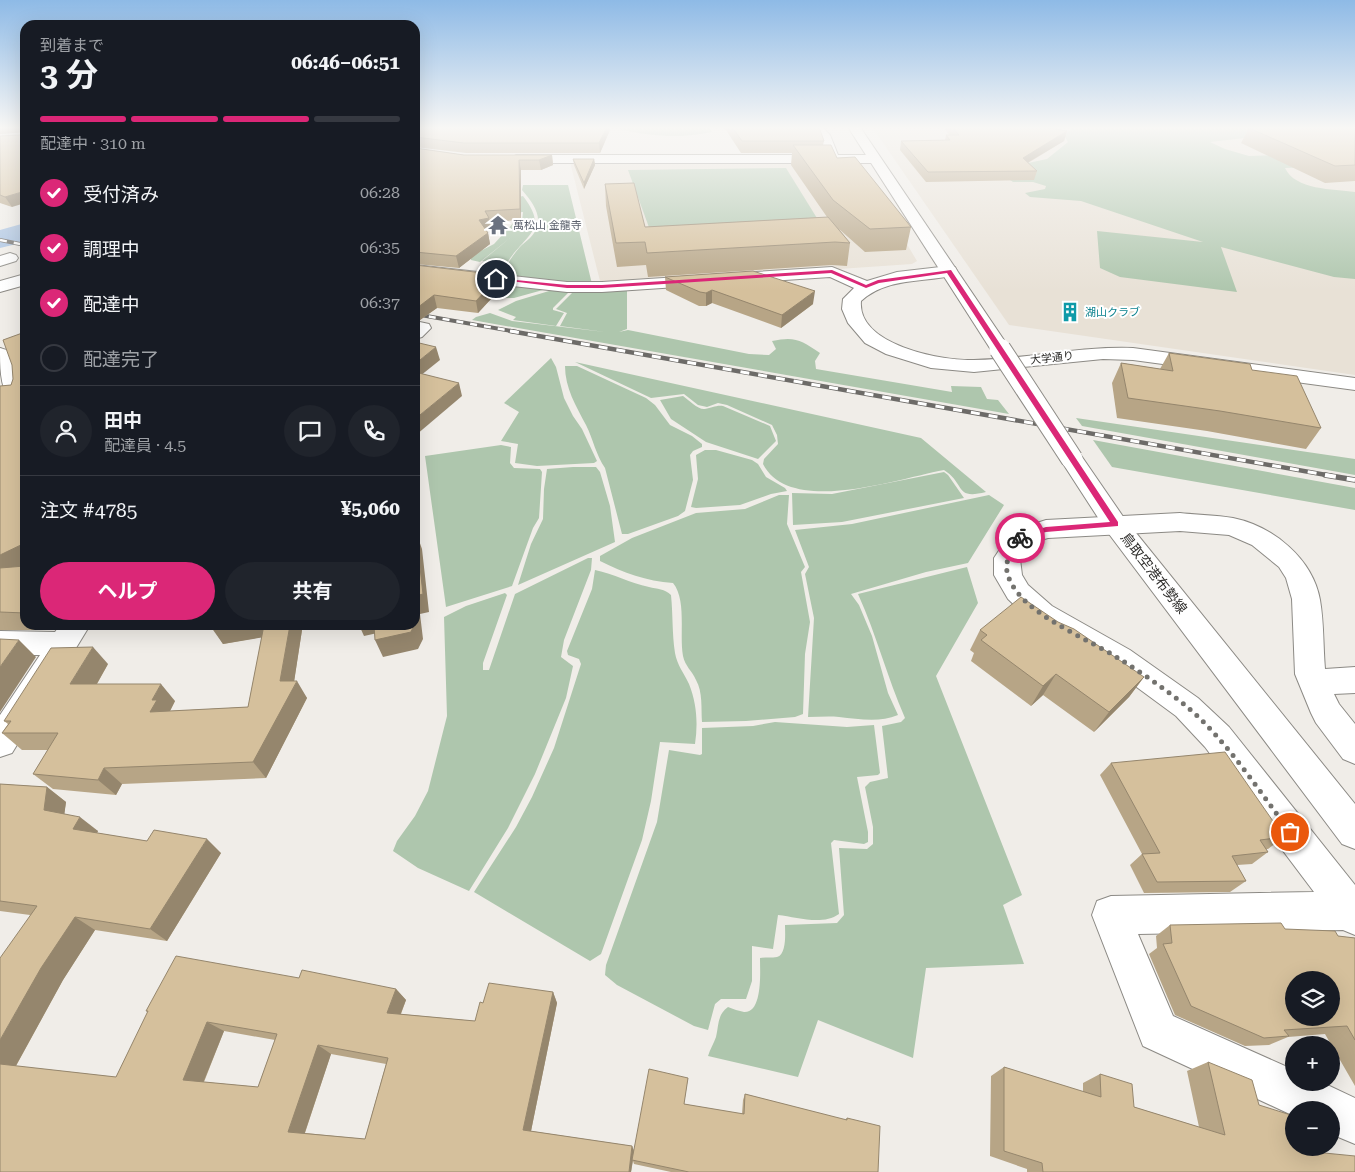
<!DOCTYPE html>
<html lang="ja">
<head>
<meta charset="utf-8">
<style>
	:root { --surface:#171b24; --page:#20242c; --text:#f1f3f6; --muted:#9ea1a6; --line:#363941; --accent:#db2777 }
	body { margin:0; font-family:"Roboto Serif","Noto Sans JP",serif; background:var(--page); color:var(--text); height:100vh; display:flex; flex-direction:column; font-size:19px; white-space:nowrap }
	* { box-sizing:border-box; margin:0 }
	p { font-size:16px; color:var(--muted) }
	.icon { flex:none; width:28px; height:28px; fill:none; stroke:currentColor; stroke-width:2; stroke-linecap:round; stroke-linejoin:round }
	.map { position:relative; flex:1; overflow:hidden }
	.side { position:absolute; left:20px; top:20px; width:400px; height:610px; display:flex; flex-direction:column; background:var(--surface); border-radius:15px; box-shadow:0 5px 20px #0002 }
	.side>* { flex:none }
	.buttons { position:absolute; left:1285px; top:971px; display:grid; gap:10px }
	.buttons a { display:grid; place-items:center; width:55px; height:55px; border-radius:50%; background:var(--surface); box-shadow:0 5px 20px #0002; font-size:25px }
	.pin { position:absolute; display:grid; place-items:center; width:42px; height:42px; color:#fff; margin:-21px; border:2px solid #fff; border-radius:50%; box-shadow:0 1px 5px #0007 }
	.courier { position:absolute; display:grid; place-items:center; width:50px; height:50px; margin:-25px; border:4px solid #db2777; border-radius:50%; background:#fff; color:#222; box-shadow:0 1px 6px #0007 }
	.summary em { font-style:normal; font-weight:700 }
	.summary div { display:flex; flex-direction:column-reverse }
	.summary { display:flex; align-items:center; justify-content:space-between; height:85px; padding:0 20px }
	h1 { font-size:32px; font-weight:700; line-height:38px }
	.bar { display:grid; grid-template-columns:repeat(4,1fr); gap:8px 5px; align-content:center; height:60px; padding:0 20px }
	.bar i { height:6px; border-radius:4px; background:var(--line) }
	.bar .current { background:var(--accent) }
	.bar p { grid-column:span 4 }
	.line { display:flex; align-items:center; gap:12px; padding:0 20px; border-top:1px solid var(--line) }
	.line div { flex:1 }
	.round { display:grid; place-items:center; flex:none; width:52px; height:52px; border-radius:26px; background:var(--page) }
	ol { padding:0 20px; list-style:none }
	li { display:flex; align-items:center; gap:15px; height:55px }
	li p { margin-inline-start:auto }
	li .icon { padding:5px; border-radius:50%; background:var(--accent); color:#fff; stroke-width:4 }
	li:last-child { color:var(--muted) }
	li i { width:28px; height:28px; border:2px solid var(--line); border-radius:50% }
	.action { display:flex; gap:10px; margin-top:auto; padding:10px 20px }
	.action a { flex:1; height:58px; border-radius:30px; background:var(--accent); color:#fff; font-size:20px; font-weight:700; line-height:58px; text-align:center }
	.action a+a { background:var(--page); color:var(--text) }
	.map>svg:first-child { display:block }
	.built { fill:#e8e1d6 }
	.green { fill:#aec6ad }
	.water { fill:#a8c2e2 }
	.lines { fill:none; stroke-linecap:round; stroke-linejoin:round }
	.minor-casing { stroke:#8c8a85; stroke-width:2 }
	.major-casing { stroke:#8c8a85; stroke-width:2 }
	.minor { fill:#fff; fill-rule:evenodd }
	.major { fill:#fff; fill-rule:evenodd }
	.rail-far2-casing { stroke:#6d6b68; stroke-width:4 }
	.rail-far1-casing { stroke:#6d6b68; stroke-width:4.5 }
	.rail-casing { stroke:#6d6b68; stroke-width:5.5 }
	.rail-far2 { stroke:#fff; stroke-width:2.5; stroke-dasharray:7; stroke-linecap:butt }
	.rail-far1 { stroke:#fff; stroke-width:3; stroke-dasharray:9; stroke-linecap:butt }
	.rail { stroke:#fff; stroke-width:4; stroke-dasharray:11; stroke-linecap:butt }
	.major-bridge-casing { stroke:#8c8a85; stroke-width:23; stroke-linecap:butt }
	.major-bridge { stroke:#fff; stroke-width:21 }
	.wall { fill:#b7a586; fill-rule:evenodd }
	.shaded-wall { fill:#95866d }
	.building { fill:#d5c09c; stroke:#95866d; fill-rule:evenodd }
	.route { fill:#db2777 }
	.done { stroke:#73726e; stroke-width:5; stroke-dasharray:0 9 }
	.labels { text-anchor:middle; dominant-baseline:central; stroke-width:4; stroke-linejoin:round; paint-order:stroke }
	.far-worship-label { font-size:11px; fill:#5b616d; stroke:#fff; text-anchor:start }
	.far-culture-label { font-size:11px; fill:#0d838f; stroke:#fff; text-anchor:start }
	.far-street-label { font-size:11px; fill:#302f2d; stroke:#fff }
	.street-label { font-size:14px; fill:#302f2d; stroke:#fff }
</style>
</head>
<body>
<div class="map">
<svg width="1355" height="1172" viewBox="0 0 1355 1172">
	<rect width="100%" height="100%" fill="#f0ede8"/>
	<g class="built">
		<polygon points="872,127 1355,127 1355,375 1009,325"/>
		<polygon points="570,162 842,163 862,169 917,261 912,264 601,285"/>
	</g>
	<g class="green">
		<path d="M608,127H710L712,132C675,140 644,135 608,127Z"/>
		<path d="M1220,127H1244L1253,132V137L1210,142L1225,149L1249,156L1282,155L1315,167L1285,168C1295,190 1333,189 1355,192V279L1334,277L1221,247L1237,292L1120,277L1100,268L1097,231L1203,242L1081,201L1030,197L1025,193L1045,189L1046,186L1033,182H1013L1003,175L1028,163L1047,159L1068,142L1064,135L1071,129H1218Z"/>
		<polygon points="786,168 820,223 654,241 628,170"/>
		<path d="M523,185H568L592,284L498,277C506,268 511,257 519,248C522,244 527,241 530,238C547,221 534,204 522,190Z"/>
		<path d="M523,196C550,231 525,234 507,263L482,261L510,238L480,262L471,260V256L494,244L515,221H522L523,212L512,213L500,201Z"/>
		<polygon points="509,284 550,288 514,298 498,298"/>
		<polygon points="559,288 572,289 553,308 553,310 564,313 556,326 513,320 516,317 498,310 516,301"/>
		<path d="M627,288V329L619,332L628,330L749,354L769,355L776,349L772,341C795,336 801,340 820,353L815,361L816,369L952,392L951,386L981,387L987,399L998,400L1009,414L472,320L476,317L490,313L512,321L605,332L560,326L567,313L556,309L576,289Z"/>
		<polygon points="551,358 556,367 564,398 573,416 582,429 597,461 594,463 537,466 515,463 518,444 501,441 519,412 504,403"/>
		<path d="M575,362L921,438L986,492C954,500 966,484 944,470C900,478 790,517 763,464L764,459L778,444L777,435L772,425L727,405L718,403L707,407L698,405L684,394L651,398Z"/>
		<path d="M565,366H577L646,398L655,405L670,425L692,436L702,444V447L693,451L690,455L693,480L685,511L678,516L628,534H622L605,468C596,455 593,439 586,425C576,406 565,388 565,366Z"/>
		<path d="M683,396C689,400 698,410 705,409C712,408 716,405 723,406L770,426L776,441L758,459L706,442L671,419L660,400Z"/>
		<polygon points="1076,418 1355,459 1355,475 1082,426"/>
		<polygon points="1093,440 1355,488 1355,510 1112,467"/>
		<polygon points="501,445 511,447 510,463 514,468 540,469 542,472 539,518 533,528 512,586 446,607 425,456"/>
		<polygon points="705,450 716,450 752,460 758,464 766,477 785,488 787,491 771,494 740,505 696,508 691,507 698,479 696,455"/>
		<polygon points="573,467 596,467 600,472 610,506 615,542 518,585 531,544 543,519 544,489 547,469"/>
		<polygon points="944,472 948,475 964,498 842,522 793,525 792,493 832,494"/>
		<path d="M779,495H789L787,524L805,567L801,572L810,622L805,654L803,714L795,717L746,721L702,722C701,709 703,692 696,680C692,671 685,666 683,656C679,635 687,600 673,583C646,581 624,573 600,561V556L632,538L696,513L745,509Z"/>
		<path d="M989,495L1004,505L968,563L926,572L851,594L859,605L872,636L888,693L898,715C879,723 859,719 839,717C829,716 818,717 808,717L814,618L805,574L809,567L795,530L852,524Z"/>
		<polygon points="588,558 592,558 591,570 564,640 561,657 573,666 566,698 535,774 508,828 469,891 418,868 393,851 397,841 415,816 428,791 447,716 444,617 466,606 505,593 507,595 483,663 483,670 489,670 515,594"/>
		<path d="M967,567L978,603L936,676L1022,895L1003,905L1024,964L926,968L913,1058L818,1020L798,1077L708,1056C710,1049 714,1043 716,1037C719,1025 717,1015 728,1007C733,1009 739,1011 744,1012C763,1013 760,971 760,958C766,957 772,958 777,957C787,954 785,932 785,925L837,923L844,915L839,848L867,849L873,844V827L865,787L870,782L888,778L882,726L901,722L905,718C887,677 877,636 858,594Z"/>
		<path d="M595,570C614,574 630,583 649,587C657,589 665,589 671,595C673,614 672,634 675,653C677,665 684,673 689,684C697,704 698,724 695,744L660,742L651,801L642,840L601,954L590,961L474,892L516,827L532,797L554,748L581,664L579,659L568,655L567,651L592,589Z"/>
		<path d="M775,722L847,727L874,725L880,773L878,775L857,777L868,832V842L864,844L834,840L831,843L839,914C822,926 797,917 778,915L773,949L752,946V981L746,999H721L715,1004L708,1030L694,1026L617,985L605,975L606,965L657,822L669,750L700,755L702,754V728L753,726Z"/>
	</g>
	<polygon class="water" points="25,223 25,242 0,248 0,230"/>
	<g class="lines">
		<defs>
			<g id="minor">
				<polygon points="810,127 822,127 830,135 838,155 875,155 881,159 875,163 516,163 510,159 516,155 825,155 818,136"/>
				<polygon points="10,253 16,255 18,258 16,261 0,266 0,256"/>
				<path d="M415,265L567,282H602L832,267L867,281L897,272L949,266L955,267L957,271L955,275C922,283 888,277 861,301C857,345 941,361 974,360C1027,359 1079,346 1133,348L1355,378V390L1133,360L1103,359L974,372L931,368L886,354L865,343L848,323L842,309L843,299L854,288L830,277L602,292H567L415,275Z"/>
				<polygon points="25,274 25,285 0,292 0,281"/>
				<polygon points="415,321 429,324 431,328 422,337 415,339"/>
				<path d="M0,348C2,349 6,349 8,351C16,356 27,392 23,400L16,402L9,400C0,385 0,366 0,348Z"/>
				<path d="M1180,513C1198,515 1216,515 1233,518C1273,526 1313,559 1320,600C1324,623 1323,646 1325,669L1355,667V693L1334,694L1339,704L1355,724V764L1343,759L1316,723L1311,713L1295,674L1292,599L1286,578L1279,567L1252,545L1229,535L1180,531L1048,538L1030,543L1020,559L1022,575L1028,585L1052,606L1130,650L1198,698L1229,727L1355,885V935L1343,930L1138,934L1173,1016L1294,1070V1082H1321L1355,1098V1144L1331,1134V1110H1294V1116L1143,1046L1092,915L1097,901L1111,896L1314,892L1205,747L1176,716L1108,666L1032,622L1008,599L994,575V558L1012,531L1046,520Z"/>
				<polygon points="60,625 90,625 12,753 0,757 0,715 40,655 0,655 0,631 55,632"/>
			</g>
			<g id="major">
				<polygon points="848,127 860,127 1010,349 1007,353 1000,355 993,353"/>
				<polygon points="1072,452 1080,454 1124,518 1355,804 1355,849 1342,844 1106,530 1060,459 1064,454"/>
			</g>
		</defs>
		<use href="#minor" class="minor-casing"/>
		<use href="#major" class="major-casing"/>
		<use href="#minor" class="minor"/>
		<use href="#major" class="major"/>
		<defs>
			<g id="rail-far2">
				<polyline points="0,240 25,245"/>
				<polyline points="415,314 517,332"/>
			</g>
			<polyline id="rail-far1" points="510,331 1332,476"/>
			<polyline id="rail" points="1325,475 1355,480"/>
		</defs>
		<use href="#rail-far2" class="rail-far2-casing"/>
		<use href="#rail-far1" class="rail-far1-casing"/>
		<use href="#rail" class="rail-casing"/>
		<use href="#rail-far2" class="rail-far2"/>
		<use href="#rail-far1" class="rail-far1"/>
		<use href="#rail" class="rail"/>
		<defs>
			<polyline id="major-bridge" points="1000,349 1072,459"/>
		</defs>
		<use href="#major-bridge" class="major-bridge-casing"/>
		<use href="#major-bridge" class="major-bridge"/>
	</g>
	<g class="wall">
		<polygon points="0,127 25,127 12,207 0,203 0,136 20,135 22,132 0,134"/>
		<polygon points="415,127 610,130 600,153 466,153 415,147"/>
		<polygon points="724,127 819,127 824,141 823,145 911,227 906,250 865,252 839,229 850,243 847,266 832,265 648,277 646,265 617,267 606,206 605,184 645,227 827,217 791,165 792,153 741,153"/>
		<polygon points="944,127 1044,127 1067,131 1064,141 1028,163 1037,171 1034,180 926,182 900,150 901,141 945,140 946,135 949,135 944,128"/>
		<polygon points="1355,127 1355,181 1325,183 1241,143 1249,128"/>
		<polygon points="415,148 464,155 552,155 553,165 541,170 521,170 521,220 490,222 491,229 486,230 488,233 490,244 459,268 415,264"/>
		<polygon points="573,159 594,159 595,165 584,189 574,165"/>
		<polygon points="415,265 500,275 502,287 478,313 437,308 420,320 415,320"/>
		<polygon points="665,277 813,304 781,328 712,303 706,306 699,306 666,290"/>
		<polygon points="25,332 25,625 58,625 54,630 0,630 0,386 11,385 13,379"/>
		<polygon points="1169,353 1252,370 1321,428 1306,449 1207,431 1117,418 1112,383 1121,363 1160,369"/>
		<polygon points="211,625 328,625 302,630 294,681 307,698 266,778 122,784 116,795 53,789 33,774 48,750 22,750 2,733 8,724 4,721 108,664 97,684 175,701 170,711 248,707 262,637 223,644"/>
		<polygon points="980,630 1144,677 1129,697 1094,732 1043,695 1031,706 971,661 974,653 970,650"/>
		<polygon points="1111,763 1284,837 1268,849 1266,849 1268,852 1252,864 1237,865 1246,881 1230,892 1144,893 1130,865 1142,854 1100,775"/>
		<path d="M0,784L47,787L66,802L64,814L98,831L97,833L221,853L167,941L95,930L63,980L16,1066L116,1077L148,1012L146,1011L299,978L396,989L406,1000L401,1014L475,1021L483,1003L553,992L557,1003L531,1131L632,1146L634,1151L688,1078L684,1104L742,1114L743,1100L745,1094L845,1120L847,1118L878,1172H671L634,1164L633,1161L631,1172H0L30,915L0,911ZM224,1031L275,1040L258,1087L204,1082ZM331,1054L386,1064L365,1139L305,1133Z"/>
		<polygon points="1170,925 1285,929 1338,936 1355,938 1355,1086 1325,1034 1288,1037 1269,1045 1245,1046 1175,1015 1149,954 1157,948 1156,936"/>
		<polygon points="1208,1062 1259,1105 1304,1151 1355,1172 1027,1172 1027,1169 990,1156 991,1076 1004,1067 1083,1092 1083,1083 1100,1074 1134,1107 1199,1127 1187,1071"/>
	</g>
	<g class="shaded-wall">
		<polygon points="0,127 22,127 25,132 0,134"/>
		<polygon points="607,127 610,127 610,130 600,153 599,143"/>
		<polygon points="1067,131 1064,141 1020,167 1023,158"/>
		<polygon points="552,155 553,165 541,170 539,160"/>
		<polygon points="594,159 595,165 584,189 584,183"/>
		<polygon points="519,160 521,170 521,220 520,209"/>
		<polygon points="25,191 25,203 12,207 5,197"/>
		<polygon points="489,218 491,229 481,231 479,220"/>
		<polygon points="488,233 490,244 459,268 456,256"/>
		<polygon points="500,275 502,287 478,313 476,301"/>
		<polygon points="712,290 712,303 706,306 706,293"/>
		<polygon points="815,291 813,304 781,328 782,315"/>
		<polygon points="434,295 437,308 420,320 417,308"/>
		<polygon points="436,347 440,360 415,380 415,364"/>
		<polygon points="459,383 462,396 416,435 415,430 415,419"/>
		<polygon points="416,532 422,549 429,612 420,614 423,639 418,649 383,657 375,640 415,625"/>
		<polygon points="25,543 25,568 0,580 0,555"/>
		<polygon points="49,625 58,625 54,630"/>
		<polygon points="222,625 270,625 276,635 223,644 211,627"/>
		<polygon points="290,625 328,625 302,630 293,689 297,681 307,698 266,778 253,762 280,681"/>
		<polygon points="359,625 379,625 382,632 364,636"/>
		<polygon points="19,640 36,657 0,712 0,667"/>
		<polygon points="93,647 108,664 87,701 70,684"/>
		<polygon points="1056,674 1043,695 1031,706 1043,686"/>
		<polygon points="1144,677 1129,697 1094,732 1109,712"/>
		<polygon points="161,684 175,701 169,713 150,712 152,700"/>
		<polygon points="104,768 122,784 116,795 98,780"/>
		<polygon points="47,787 66,802 63,825 44,810"/>
		<polygon points="80,817 98,831 92,843 73,829"/>
		<polygon points="207,839 221,853 167,941 150,929"/>
		<polygon points="75,917 95,930 63,980 13,1071 0,1067 0,1040 41,968"/>
		<polygon points="396,989 406,1000 397,1023 387,1013"/>
		<polygon points="553,992 557,1003 530,1136 523,1130"/>
		<polygon points="207,1022 224,1031 201,1088 183,1080"/>
		<polygon points="318,1045 331,1054 303,1138 288,1132"/>
		<polygon points="632,1146 634,1151 631,1172 629,1172"/>
	</g>
	<g class="building">
		<polygon points="22,127 25,127 25,191 5,197 0,195 0,136 20,135 22,133"/>
		<polygon points="415,127 607,127 599,143 464,143 415,137"/>
		<polygon points="732,127 819,127 824,141 742,141"/>
		<polygon points="952,127 1044,127 1067,131 1023,158 1037,171 928,172 901,141 950,140 946,135 959,135"/>
		<polygon points="1264,127 1355,127 1355,165 1335,166 1249,128"/>
		<polygon points="793,145 831,145 837,158 855,157 911,227 870,229 833,200"/>
		<polygon points="415,148 464,155 552,155 539,160 519,160 520,209 485,211 489,218 479,220 488,233 456,256 415,252"/>
		<polygon points="573,159 594,159 584,183"/>
		<polygon points="634,183 645,227 828,217 850,243 835,242 647,253 645,242 616,243 605,184"/>
		<polygon points="415,265 500,275 476,301 434,295 417,308 415,308"/>
		<polygon points="753,271 815,291 782,315 712,290 706,293 700,292 665,277"/>
		<polygon points="25,332 25,543 0,555 0,386 11,385 13,379 12,365 3,340"/>
		<polygon points="415,342 436,347 415,364"/>
		<polygon points="1169,353 1250,364 1252,370 1297,376 1321,428 1220,411 1128,398 1121,363 1173,371"/>
		<polygon points="415,372 459,383 415,419"/>
		<polygon points="415,532 416,532 423,594 415,596"/>
		<polygon points="25,566 25,613 0,612 0,568"/>
		<polygon points="1021,597 1058,622 1074,629 1144,677 1109,712 1056,674 1043,686 981,640 987,635 980,630"/>
		<polygon points="415,610 416,621 415,624"/>
		<polygon points="211,625 222,625 211,627"/>
		<polygon points="264,625 290,625 280,681 297,681 253,762 104,768 98,780 33,774 58,733 2,733 11,721 4,721 51,648 93,647 70,684 161,684 152,700 157,700 150,712 248,707"/>
		<polygon points="374,625 414,625 411,632 375,640"/>
		<polygon points="0,639 19,640 0,667"/>
		<polygon points="1225,752 1284,837 1260,840 1268,852 1232,856 1246,881 1157,882 1142,854 1160,853 1111,763"/>
		<polygon points="0,784 47,787 44,810 80,817 73,829 147,841 154,830 207,839 150,929 75,917 41,968 0,1040 0,958 37,906 0,901"/>
		<path d="M1281,923L1285,929L1335,931L1338,936L1355,938V1040L1347,1026L1284,1030L1289,1036L1264,1038L1191,1006L1163,944L1172,943L1170,925ZM1294,980H1331V1018H1294Z"/>
		<path d="M176,956L299,978L302,970L396,989L387,1013L475,1021L480,1002L483,1003L489,983L553,992L523,1130L632,1146L629,1172H0V1064L116,1077L148,1011H146ZM207,1022L277,1034L258,1087L183,1080ZM318,1045L388,1058L365,1139L288,1132Z"/>
		<polygon points="1208,1062 1252,1080 1259,1105 1294,1116 1294,1148 1303,1148 1304,1151 1355,1156 1355,1172 1043,1172 1042,1163 1004,1151 1004,1067 1101,1097 1100,1074 1132,1084 1134,1107 1225,1135"/>
		<polygon points="649,1069 688,1078 684,1104 744,1114 745,1094 847,1120 847,1118 880,1126 878,1172 689,1172 632,1160"/>
	</g>
	<linearGradient id="sky" x2="0" y2="1"><stop stop-color="#8ebae6"/><stop offset="0.44" stop-color="#f8f7f5"/><stop offset="1" stop-color="#f8f7f5" stop-opacity="0"/></linearGradient>
	<rect width="1355" height="291" fill="url(#sky)"/>
	<polygon class="route" points="832,270 866,285 878,280 951,270 1118,522 1118,526 1046,532 1018,540 1018,536 1046,527 1110,522 947,273 879,283 866,288 831,273 602,288 567,288 493,279 496,278 567,285 602,285"/>
	<g class="lines">
		<path class="done" d="M1020,538C1006,558 1000,569 1017,592C1039,620 1088,639 1118,658C1141,672 1165,689 1186,706C1224,737 1260,792 1290,832"/>
	</g>
	<defs>
		<symbol id="temple-bare" viewBox="-9 -9 18 18"><path d="M0-6L5-2H3V0L6.5 2.5H4V6H1.5V3h-3V6H-4V2.5H-6.5L-3 0V-2H-5Z" fill="#6b7280" stroke="#fff" stroke-width="2.5" paint-order="stroke"/></symbol>
		<symbol id="building-bare" viewBox="-9 -9 18 18"><path d="M-4-6H4V6H1V3H-1V6H-4ZM-2.5-4.3h1.7v1.8h-1.7ZM.8-4.3h1.7v1.8H.8ZM-2.5-1h1.7V.8h-1.7ZM.8-1h1.7V.8H.8Z" fill="#0f9aa8" stroke="#fff" stroke-width="2.5" paint-order="stroke"/></symbol>
	</defs>
	<g fill-rule="evenodd">
		<use href="#temple-bare" x="484" y="211" width="28" height="28"/>
		<use href="#building-bare" x="1056" y="298" width="28" height="28"/>
	</g>
	<g class="labels">
		<g class="far-worship-label">
			<text x="513" y="225">萬松山 金龍寺</text>
		</g>
		<g class="far-culture-label">
			<text x="1085" y="312">湖山クラブ</text>
		</g>
		<g class="far-street-label">
			<text transform="translate(1052 358) rotate(-6)">大学通り</text>
		</g>
		<g class="street-label">
			<text transform="translate(1154 573) rotate(52)">鳥取空港布勢線</text>
		</g>
	</g>
</svg>
<div class="buttons">
<a><svg class="icon" aria-label="layers" viewBox="0 0 24 24"><path d="M12 4l9 5-9 5-9-5zM3 14l9 5 9-5"/></svg></a>
<a>+</a>
<a>−</a>
</div>
<div class="pin" style="left:1290px;top:832px;background:#ea580c"><svg class="icon" aria-label="bag" viewBox="0 0 24 24"><path d="M5 8h14l-1 12H6zM9 8a3 3 0 0 1 6 0"/></svg></div>
<div class="pin" style="left:496px;top:279px;background:#1f2937"><svg class="icon" aria-label="home" viewBox="0 0 24 24"><path d="M3 11l9-7 9 7M6 9v11h12V9"/></svg></div>
<div class="courier" style="left:1020px;top:538px"><svg class="icon" aria-label="bike" viewBox="0 0 24 24"><circle cx="6" cy="16" r="4"/><circle cx="18" cy="16" r="4"/><path d="M6 16l4-8h5l3 8M10 8l3 8H6M13 5h3"/></svg></div>
<section class="side">
<div class="summary"><div><h1>3 分</h1><p>到着まで</p></div><em>06:46–06:51</em></div>
<div class="bar"><i class="current"></i><i class="current"></i><i class="current"></i><i></i><p>配達中 · 310 m</p></div>
<ol>
<li><svg class="icon" aria-label="check" viewBox="0 0 24 24"><path d="M5 12l5 5 9-10"/></svg>受付済み<p>06:28</p></li>
<li><svg class="icon" aria-label="check" viewBox="0 0 24 24"><path d="M5 12l5 5 9-10"/></svg>調理中<p>06:35</p></li>
<li><svg class="icon" aria-label="check" viewBox="0 0 24 24"><path d="M5 12l5 5 9-10"/></svg>配達中<p>06:37</p></li>
<li><i></i>配達完了</li>
</ol>
<div class="line" style="height:90px"><a class="round"><svg class="icon" aria-label="person" viewBox="0 0 24 24"><circle cx="12" cy="8" r="4"/><path d="M4 21q1-7 8-7t8 7"/></svg></a><div><b>田中</b><p>配達員 · 4.5</p></div><a class="round"><svg class="icon" aria-label="chat" viewBox="0 0 24 24"><path d="M4 5h16v11H9l-5 4z"/></svg></a><a class="round"><svg class="icon" aria-label="phone" viewBox="0 0 24 24"><path d="M5 4h4l2 5-3 2q2 4 5 5l2-3 5 2v4C11 20 4 13 5 4z"/></svg></a></div>
<div class="line" style="height:65px"><div>注文 #4785</div><b>¥5,060</b></div>
<div class="action"><a>ヘルプ</a><a>共有</a></div>
</section>
</div>
</body>
</html>
